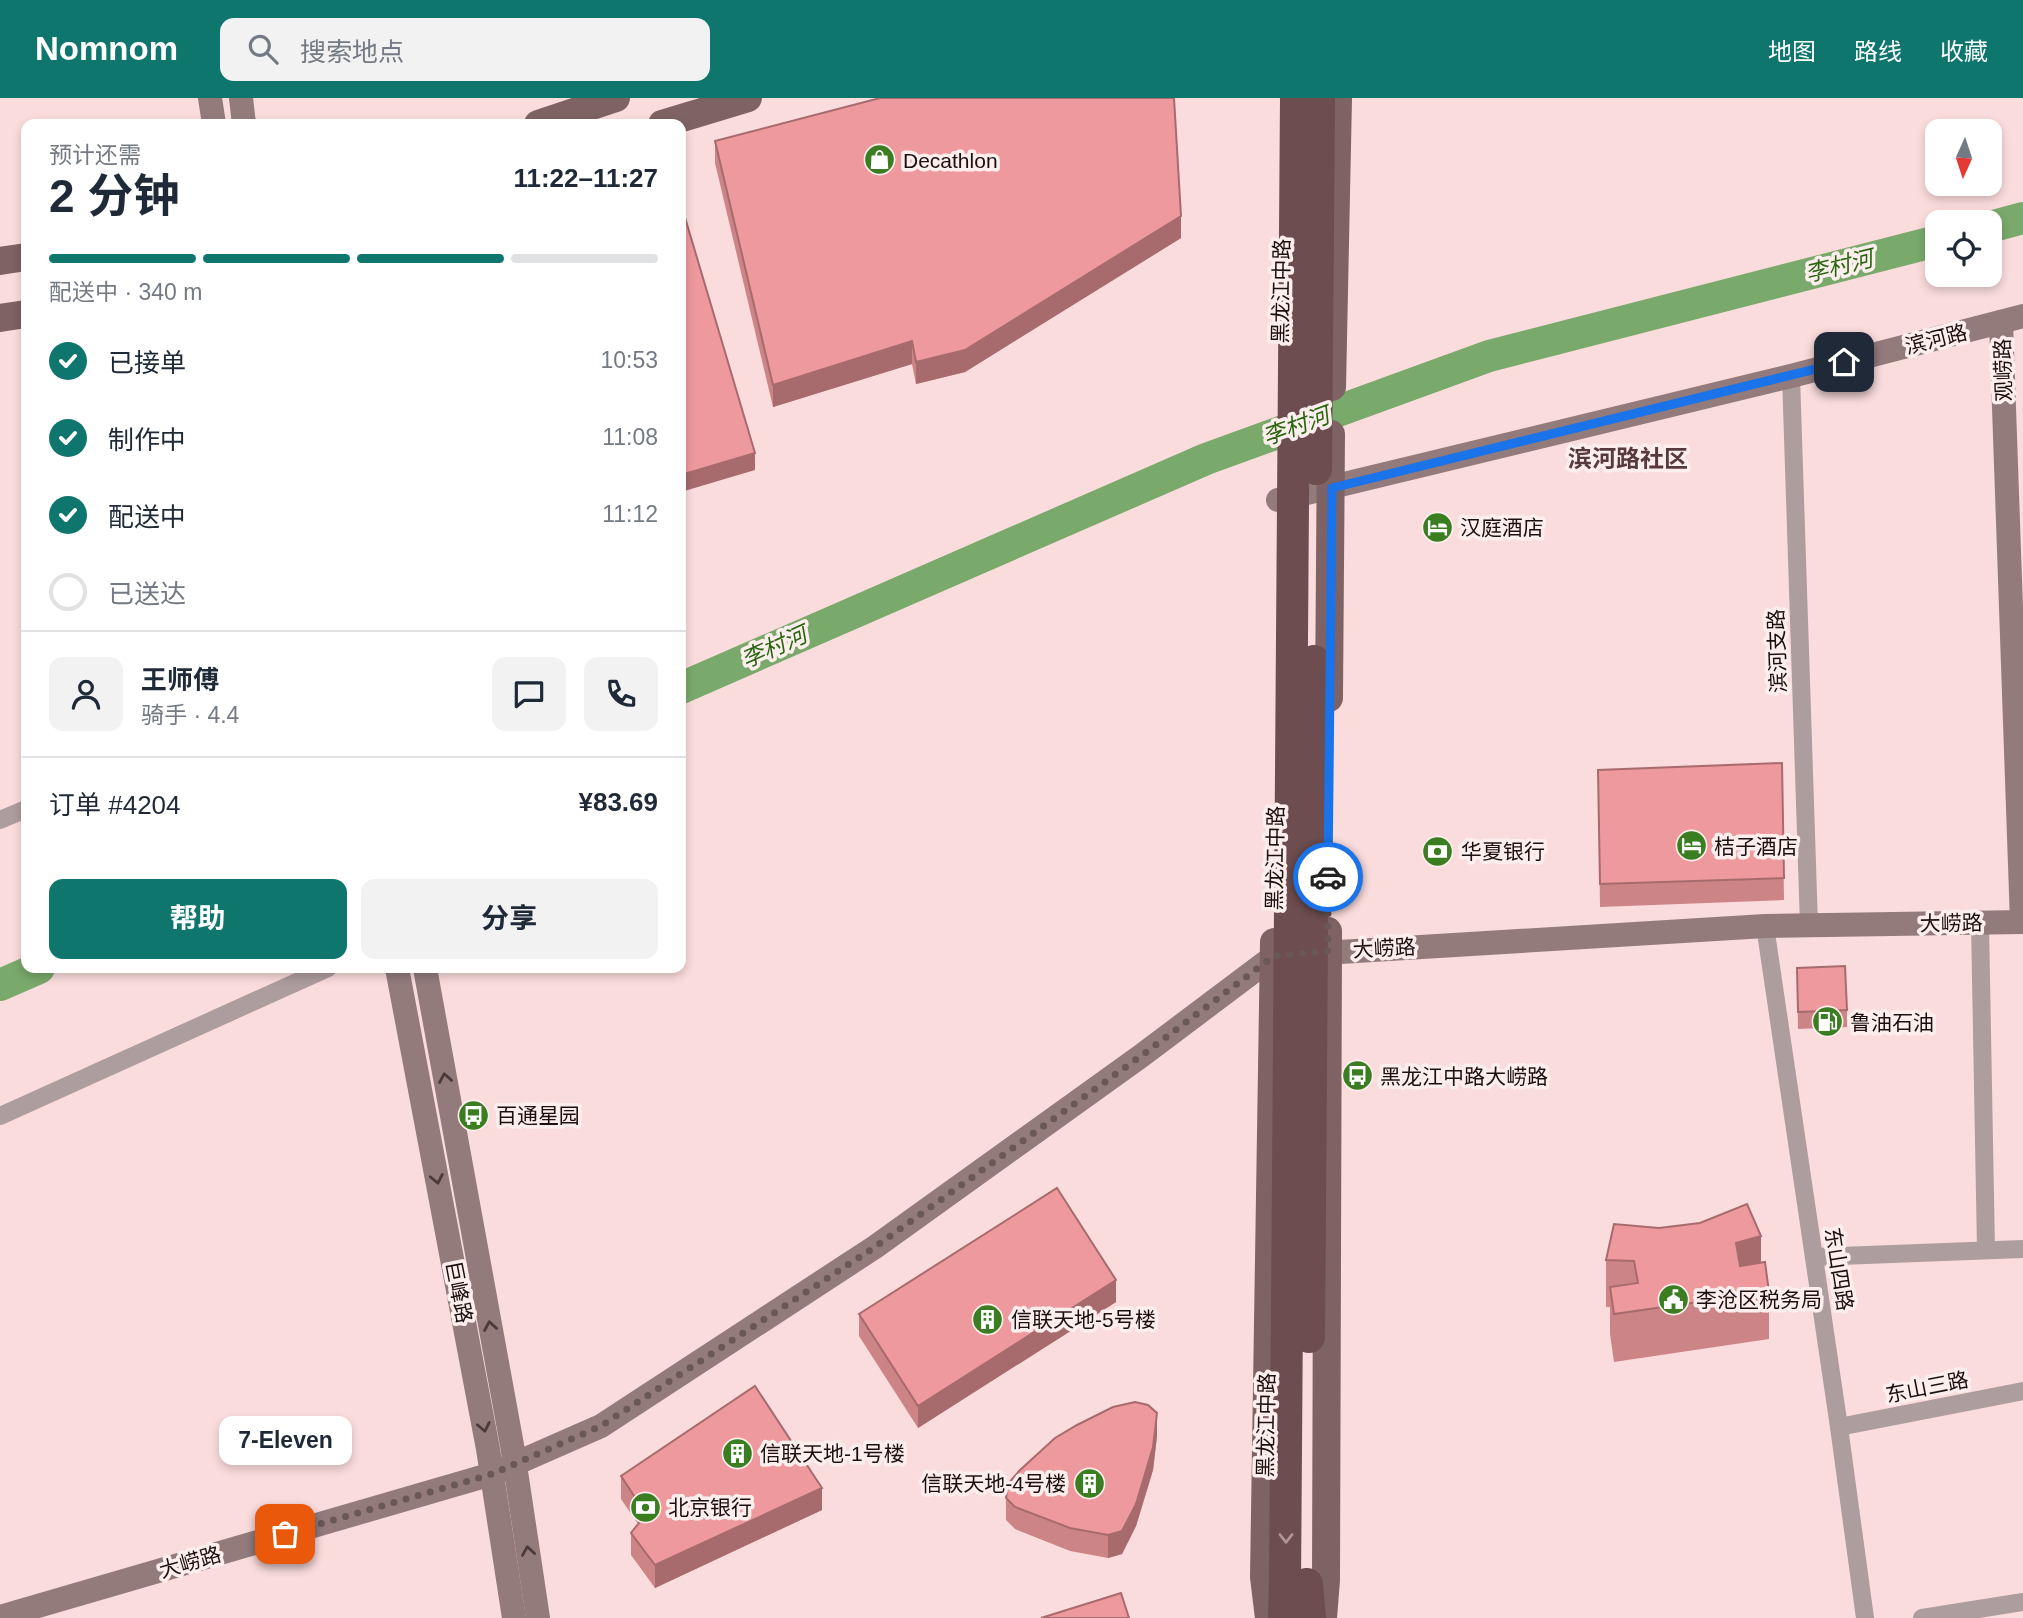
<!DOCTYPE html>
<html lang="zh">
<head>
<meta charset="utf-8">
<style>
	:root { --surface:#fff; --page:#f2f2f3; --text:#1f2937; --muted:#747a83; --line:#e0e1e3; --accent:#0f766e }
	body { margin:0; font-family:Arial,"Noto Sans SC",sans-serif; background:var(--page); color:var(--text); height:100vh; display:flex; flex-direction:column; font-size:26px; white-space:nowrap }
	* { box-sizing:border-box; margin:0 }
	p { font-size:23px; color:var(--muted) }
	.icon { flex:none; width:38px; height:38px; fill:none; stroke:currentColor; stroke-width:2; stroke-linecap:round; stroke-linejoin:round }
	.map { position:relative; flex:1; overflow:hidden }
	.details { position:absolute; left:21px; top:21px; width:665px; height:854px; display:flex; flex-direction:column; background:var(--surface); border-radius:14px; box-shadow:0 4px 10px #0003 }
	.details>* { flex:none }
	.needle { width:46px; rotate:183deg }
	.controls { position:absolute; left:1925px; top:21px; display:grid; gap:14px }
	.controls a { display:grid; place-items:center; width:77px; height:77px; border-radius:14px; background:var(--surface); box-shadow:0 4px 10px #0003; font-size:35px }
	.pin { position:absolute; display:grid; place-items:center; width:60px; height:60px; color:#fff; margin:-30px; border-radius:14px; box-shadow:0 4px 10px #0006 }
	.courier { position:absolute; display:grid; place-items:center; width:70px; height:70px; margin:-35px; border:5px solid #1a73e8; border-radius:50%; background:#fff; color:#222; box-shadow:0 2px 9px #0007 }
	.bubble { position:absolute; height:49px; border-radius:14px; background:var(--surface); box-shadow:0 4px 10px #0003; font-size:23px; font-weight:700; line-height:49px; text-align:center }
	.head em { font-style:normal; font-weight:700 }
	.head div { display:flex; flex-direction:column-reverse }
	.head { display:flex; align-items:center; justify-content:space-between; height:119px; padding:0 28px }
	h1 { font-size:46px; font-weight:700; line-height:52px }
	.bar { display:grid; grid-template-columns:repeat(4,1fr); gap:10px 7px; align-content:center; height:84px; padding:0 28px }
	.bar i { height:9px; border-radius:5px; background:var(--line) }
	.bar .active { background:var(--accent) }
	.bar p { grid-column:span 4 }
	.line { display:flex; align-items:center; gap:18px; padding:0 28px; border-top:2px solid var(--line) }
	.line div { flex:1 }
	.round { display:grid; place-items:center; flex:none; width:74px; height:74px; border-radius:14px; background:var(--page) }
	ol { padding:0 28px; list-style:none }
	li { display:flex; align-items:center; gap:21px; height:77px }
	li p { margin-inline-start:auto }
	li .icon { padding:7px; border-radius:50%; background:var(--accent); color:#fff; stroke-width:4 }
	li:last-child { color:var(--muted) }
	li i { width:38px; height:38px; border:4px solid var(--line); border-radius:50% }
	.button { display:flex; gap:14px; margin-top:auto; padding:14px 28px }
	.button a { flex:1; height:80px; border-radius:14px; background:var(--accent); color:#fff; font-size:28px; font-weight:700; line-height:80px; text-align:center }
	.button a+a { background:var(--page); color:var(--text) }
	header { display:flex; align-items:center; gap:42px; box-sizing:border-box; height:98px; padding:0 35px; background:var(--accent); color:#fff }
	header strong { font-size:33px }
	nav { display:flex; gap:38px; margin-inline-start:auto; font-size:24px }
	.search { width:490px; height:63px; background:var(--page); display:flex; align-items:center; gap:18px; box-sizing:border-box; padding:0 24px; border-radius:14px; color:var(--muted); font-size:26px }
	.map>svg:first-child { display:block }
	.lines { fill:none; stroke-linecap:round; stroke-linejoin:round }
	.river { stroke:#79a96b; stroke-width:32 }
	.street { stroke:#ae9d9e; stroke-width:18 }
	.secondary { stroke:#937b7c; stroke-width:24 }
	.primary { stroke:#7f6263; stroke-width:28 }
	.highway { stroke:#6d4d4f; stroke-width:32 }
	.highway-bridge { stroke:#6d4d4f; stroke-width:32 }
	.wall { fill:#cd8487 }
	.shaded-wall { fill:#a76b6e }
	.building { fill:#ee999d; stroke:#a76b6e; stroke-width:2 }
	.oneway { stroke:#4c3a3b }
	.oneway2 { stroke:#ae9597 }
	.done { stroke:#6a5758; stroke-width:7; stroke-dasharray:0 12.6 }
	.route { stroke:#1a73e8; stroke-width:9 }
	.labels { text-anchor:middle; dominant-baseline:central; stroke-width:7; stroke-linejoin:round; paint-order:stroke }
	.poi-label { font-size:21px; fill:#1c0f10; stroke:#fdeeee; text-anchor:start }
	.street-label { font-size:21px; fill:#1c0f10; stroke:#fdeeee }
	.water-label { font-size:23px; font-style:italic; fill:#296610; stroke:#fdeeee }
	.quarter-label { font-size:24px; font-weight:bold; fill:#593a3c; stroke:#fdeeee }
</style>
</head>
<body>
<header>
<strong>Nomnom</strong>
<div class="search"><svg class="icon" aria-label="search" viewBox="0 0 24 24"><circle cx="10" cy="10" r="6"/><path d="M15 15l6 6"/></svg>搜索地点</div>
<nav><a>地图</a><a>路线</a><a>收藏</a></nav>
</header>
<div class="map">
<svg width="2023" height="1520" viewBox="0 0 2023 1520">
	<rect width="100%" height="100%" fill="#fbdcdd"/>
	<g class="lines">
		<g class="river">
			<polyline points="1990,129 2023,120"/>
			<polyline points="681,590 1206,361 1489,258 1937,143"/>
			<polyline points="0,887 39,870"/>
		</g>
		<g class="street">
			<polyline points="1791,278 1809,827"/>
			<polyline points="0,722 26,711"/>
			<polyline points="1980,825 1986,1152"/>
			<polyline points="1765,828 1839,1329 1865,1520"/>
			<polyline points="0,1018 328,870"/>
			<polyline points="1814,1159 2023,1151"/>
			<polyline points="1839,1329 2023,1293"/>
			<polyline points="1922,1520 2023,1504"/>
		</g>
		<g class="secondary">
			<polyline points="210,0 214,26"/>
			<polyline points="241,0 244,26"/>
			<polyline points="2001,224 2022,824"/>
			<polyline points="1278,402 1791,278 2023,218"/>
			<polyline points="397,870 488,1351 514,1520"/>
			<polyline points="425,870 512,1347 538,1520"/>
			<polyline points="0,1519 492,1376 601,1328 875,1149 1141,958 1274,858 1765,828 2023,824"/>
		</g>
		<g class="primary">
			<polyline points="538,26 616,0"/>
			<polyline points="662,26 748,0"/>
			<polyline points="0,163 26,159"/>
			<polyline points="0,220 26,216"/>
			<polyline points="1332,289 1338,0"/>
			<polyline points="1329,600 1331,336"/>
			<polyline points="1269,1520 1264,1479 1274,844"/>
			<polyline points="1323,1520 1326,1482 1328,833"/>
		</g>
		<g class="highway">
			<polyline points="1307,1486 1310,1520"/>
			<polyline points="1284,1520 1285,1486"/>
		</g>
		<g class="highway-bridge">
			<polyline points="1316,371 1319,0"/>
			<polyline points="1309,1239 1314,563"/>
			<polyline points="1285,1486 1296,0"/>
		</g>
	</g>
	<g class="wall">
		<polygon points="715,43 1181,140 965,274 916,286 912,266 773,309 715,65"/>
		<polygon points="1782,665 1784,802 1600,809 1598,672"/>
		<polygon points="1797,870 1847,912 1847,929 1798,931"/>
		<polygon points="1606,1162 1761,1164 1769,1194 1769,1241 1614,1264 1610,1236 1610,1209 1606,1209"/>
		<polygon points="1116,1204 918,1330 859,1238 859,1216"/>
		<polygon points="1157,1338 1153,1372 1136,1428 1122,1456 1108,1460 1070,1453 1015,1431 1006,1422 1006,1400"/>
		<polygon points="621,1378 822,1412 655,1490 631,1457 631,1435 638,1426 621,1401"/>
	</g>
	<g class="shaded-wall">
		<polygon points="1181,118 1181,140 965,274 916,286 916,264"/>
		<polygon points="912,243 912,266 773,309 773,287"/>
		<polygon points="755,355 755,372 681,394 681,377"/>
		<polygon points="1761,1138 1761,1185 1736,1193 1736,1145"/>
		<polygon points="1116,1182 1116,1204 918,1330 918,1308"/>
		<polygon points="1157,1315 1157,1338 1153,1372 1136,1428 1122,1456 1108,1460 1108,1437"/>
		<polygon points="822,1390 822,1412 655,1490 655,1467"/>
	</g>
	<g class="building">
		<polygon points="880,0 1174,0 1181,118 965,252 916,264 912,243 773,287 715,43"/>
		<polygon points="681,106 755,355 681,377"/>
		<polygon points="1782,665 1784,780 1600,786 1598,672"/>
		<polygon points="1845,868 1847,912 1798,914 1797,870"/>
		<polygon points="1057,1090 1116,1182 918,1308 859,1216"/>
		<polygon points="1747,1106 1761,1138 1736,1145 1740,1168 1765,1164 1769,1194 1614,1216 1610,1189 1638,1185 1634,1163 1606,1162 1614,1126 1659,1130 1700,1125"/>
		<polygon points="755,1288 822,1390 655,1467 631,1435 646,1416 621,1378"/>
		<polygon points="1135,1304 1148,1307 1157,1315 1153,1349 1136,1406 1122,1433 1108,1437 1070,1430 1015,1409 1006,1400 1008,1386 1019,1373 1055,1340 1077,1327 1113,1309"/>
		<polygon points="1121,1495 1129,1520 1041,1520"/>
	</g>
	<defs><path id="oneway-chevron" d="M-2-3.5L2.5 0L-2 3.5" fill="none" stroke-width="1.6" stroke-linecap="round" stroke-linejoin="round" transform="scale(1.75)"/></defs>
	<g class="oneway">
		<use href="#oneway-chevron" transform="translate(445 980) rotate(-100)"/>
		<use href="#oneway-chevron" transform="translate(437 1081) rotate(79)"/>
		<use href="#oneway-chevron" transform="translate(490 1228) rotate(-100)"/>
		<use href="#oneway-chevron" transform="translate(484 1329) rotate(79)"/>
		<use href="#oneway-chevron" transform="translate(528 1453) rotate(-99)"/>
	</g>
	<use class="oneway2" href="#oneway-chevron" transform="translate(1286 1440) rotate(90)"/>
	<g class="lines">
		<polyline class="done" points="285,1436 492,1376 601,1328 875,1149 1141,958 1274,858 1328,853 1328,779"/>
		<polyline class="route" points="1328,779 1332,390 1844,264"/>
	</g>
	<defs>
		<symbol id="shop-disc" viewBox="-11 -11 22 22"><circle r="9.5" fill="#3a7e21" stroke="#fdeeee"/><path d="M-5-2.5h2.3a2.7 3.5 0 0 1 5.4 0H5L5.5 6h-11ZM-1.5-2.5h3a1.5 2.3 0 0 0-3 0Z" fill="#fff"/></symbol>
		<symbol id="hotel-disc" viewBox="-11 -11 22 22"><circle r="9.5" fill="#3a7e21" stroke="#fdeeee"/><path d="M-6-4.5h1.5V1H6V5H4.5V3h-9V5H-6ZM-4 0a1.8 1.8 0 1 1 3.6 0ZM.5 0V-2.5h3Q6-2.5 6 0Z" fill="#fff"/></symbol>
		<symbol id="bank-disc" viewBox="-11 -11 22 22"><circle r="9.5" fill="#3a7e21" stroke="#fdeeee"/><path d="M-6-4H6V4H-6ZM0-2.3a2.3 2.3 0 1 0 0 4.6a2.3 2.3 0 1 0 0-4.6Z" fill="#fff"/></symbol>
		<symbol id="fuel-disc" viewBox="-11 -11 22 22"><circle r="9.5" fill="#3a7e21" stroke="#fdeeee"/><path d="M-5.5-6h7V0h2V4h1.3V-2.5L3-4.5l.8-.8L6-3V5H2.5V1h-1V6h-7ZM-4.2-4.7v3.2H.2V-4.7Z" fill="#fff"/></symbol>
		<symbol id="bus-disc" viewBox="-11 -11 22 22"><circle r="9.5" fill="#3a7e21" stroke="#fdeeee"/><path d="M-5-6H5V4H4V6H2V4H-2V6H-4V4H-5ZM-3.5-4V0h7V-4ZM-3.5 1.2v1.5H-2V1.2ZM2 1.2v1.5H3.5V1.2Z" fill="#fff"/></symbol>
		<symbol id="civic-disc" viewBox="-11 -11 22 22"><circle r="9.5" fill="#3a7e21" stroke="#fdeeee"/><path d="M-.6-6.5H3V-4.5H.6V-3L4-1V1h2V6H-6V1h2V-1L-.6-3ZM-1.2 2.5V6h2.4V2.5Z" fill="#fff"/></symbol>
		<symbol id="building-disc" viewBox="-11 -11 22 22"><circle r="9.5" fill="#3a7e21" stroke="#fdeeee"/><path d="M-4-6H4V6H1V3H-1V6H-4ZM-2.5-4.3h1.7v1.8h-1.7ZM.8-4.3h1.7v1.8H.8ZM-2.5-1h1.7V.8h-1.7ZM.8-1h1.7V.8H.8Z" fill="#fff"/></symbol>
	</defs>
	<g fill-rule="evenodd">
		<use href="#shop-disc" x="862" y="44" width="35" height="35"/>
		<use href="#hotel-disc" x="1420" y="412" width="35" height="35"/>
		<use href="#hotel-disc" x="1674" y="730" width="35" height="35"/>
		<use href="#bank-disc" x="1420" y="736" width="35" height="35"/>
		<use href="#fuel-disc" x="1810" y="906" width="35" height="35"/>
		<use href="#bus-disc" x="1340" y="960" width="35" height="35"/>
		<use href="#bus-disc" x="456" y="1000" width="35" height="35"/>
		<use href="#civic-disc" x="1656" y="1184" width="35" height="35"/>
		<use href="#building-disc" x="970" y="1204" width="35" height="35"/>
		<use href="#building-disc" x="720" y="1338" width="35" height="35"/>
		<use href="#building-disc" x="1072" y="1368" width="35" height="35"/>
		<use href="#bank-disc" x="628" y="1392" width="35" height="35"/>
	</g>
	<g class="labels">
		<g class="poi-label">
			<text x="903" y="62">Decathlon</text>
			<text x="1460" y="429">汉庭酒店</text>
			<text x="1714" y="748">桔子酒店</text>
			<text x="1461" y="753">华夏银行</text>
			<text x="1850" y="924">鲁油石油</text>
			<text x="1380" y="978">黑龙江中路大崂路</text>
			<text x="496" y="1017">百通星园</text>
			<text x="1696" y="1201">李沧区税务局</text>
			<text x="1011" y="1221">信联天地-5号楼</text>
			<text x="760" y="1355">信联天地-1号楼</text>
			<text x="1066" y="1385" text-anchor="end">信联天地-4号楼</text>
			<text x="668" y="1409">北京银行</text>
		</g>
		<g class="street-label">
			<text transform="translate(1281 193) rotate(-89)">黑龙江中路</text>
			<text transform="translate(1936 241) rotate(-14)">滨河路</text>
			<text transform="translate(2003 272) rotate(-92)">观崂路</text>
			<text transform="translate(1777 553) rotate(-92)">滨河支路</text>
			<text transform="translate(1275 760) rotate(-89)">黑龙江中路</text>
			<text transform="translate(1951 825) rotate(-1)">大崂路</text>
			<text transform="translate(1384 850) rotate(-3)">大崂路</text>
			<text transform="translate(1839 1171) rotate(81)">东山四路</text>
			<text transform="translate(459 1194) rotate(79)">巨峰路</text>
			<text transform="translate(1927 1289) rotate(-11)">东山三路</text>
			<text transform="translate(1266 1327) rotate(-89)">黑龙江中路</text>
			<text transform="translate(190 1464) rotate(-16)">大崂路</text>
		</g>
		<g class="water-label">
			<text transform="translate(1839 168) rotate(-14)">李村河</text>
			<text transform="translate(1296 328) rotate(-20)">李村河</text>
			<text transform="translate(774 549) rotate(-24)">李村河</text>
		</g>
		<g class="quarter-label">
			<text x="1628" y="360">滨河路社区</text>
		</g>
	</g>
</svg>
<div class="controls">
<a><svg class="needle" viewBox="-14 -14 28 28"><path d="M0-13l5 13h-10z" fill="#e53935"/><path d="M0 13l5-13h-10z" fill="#747a83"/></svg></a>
<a><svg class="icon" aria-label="locate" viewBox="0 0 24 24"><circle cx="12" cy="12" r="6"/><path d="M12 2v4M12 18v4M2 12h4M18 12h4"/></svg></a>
</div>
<div class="pin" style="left:285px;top:1436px;background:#ea580c"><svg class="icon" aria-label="bag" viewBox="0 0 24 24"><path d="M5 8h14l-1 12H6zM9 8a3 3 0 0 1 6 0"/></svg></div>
<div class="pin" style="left:1844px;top:264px;background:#1f2937"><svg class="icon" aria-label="home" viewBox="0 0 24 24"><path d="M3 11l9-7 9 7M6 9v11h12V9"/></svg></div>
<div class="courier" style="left:1328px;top:779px"><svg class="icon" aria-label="car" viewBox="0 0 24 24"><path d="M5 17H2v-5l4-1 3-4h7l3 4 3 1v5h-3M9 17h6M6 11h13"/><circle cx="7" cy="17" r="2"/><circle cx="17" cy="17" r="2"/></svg></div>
<div class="bubble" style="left:219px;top:1318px;width:133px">7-Eleven</div>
<section class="details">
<div class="head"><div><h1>2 分钟</h1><p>预计还需</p></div><em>11:22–11:27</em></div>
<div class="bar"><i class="active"></i><i class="active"></i><i class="active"></i><i></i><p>配送中 · 340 m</p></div>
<ol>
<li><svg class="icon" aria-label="check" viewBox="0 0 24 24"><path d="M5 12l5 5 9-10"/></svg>已接单<p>10:53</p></li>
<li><svg class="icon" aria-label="check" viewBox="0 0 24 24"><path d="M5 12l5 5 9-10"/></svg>制作中<p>11:08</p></li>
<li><svg class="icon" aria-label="check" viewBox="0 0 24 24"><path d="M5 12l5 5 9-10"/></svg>配送中<p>11:12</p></li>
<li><i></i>已送达</li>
</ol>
<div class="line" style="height:126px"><a class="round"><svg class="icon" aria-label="person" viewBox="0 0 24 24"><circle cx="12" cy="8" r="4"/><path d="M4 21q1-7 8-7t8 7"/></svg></a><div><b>王师傅</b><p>骑手 · 4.4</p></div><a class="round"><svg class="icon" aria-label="chat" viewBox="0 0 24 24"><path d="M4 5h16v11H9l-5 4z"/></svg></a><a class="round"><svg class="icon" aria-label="phone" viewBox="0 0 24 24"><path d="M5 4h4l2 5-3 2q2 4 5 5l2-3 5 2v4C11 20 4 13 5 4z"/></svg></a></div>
<div class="line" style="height:91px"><div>订单 #4204</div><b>¥83.69</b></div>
<div class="button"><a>帮助</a><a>分享</a></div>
</section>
</div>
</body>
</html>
